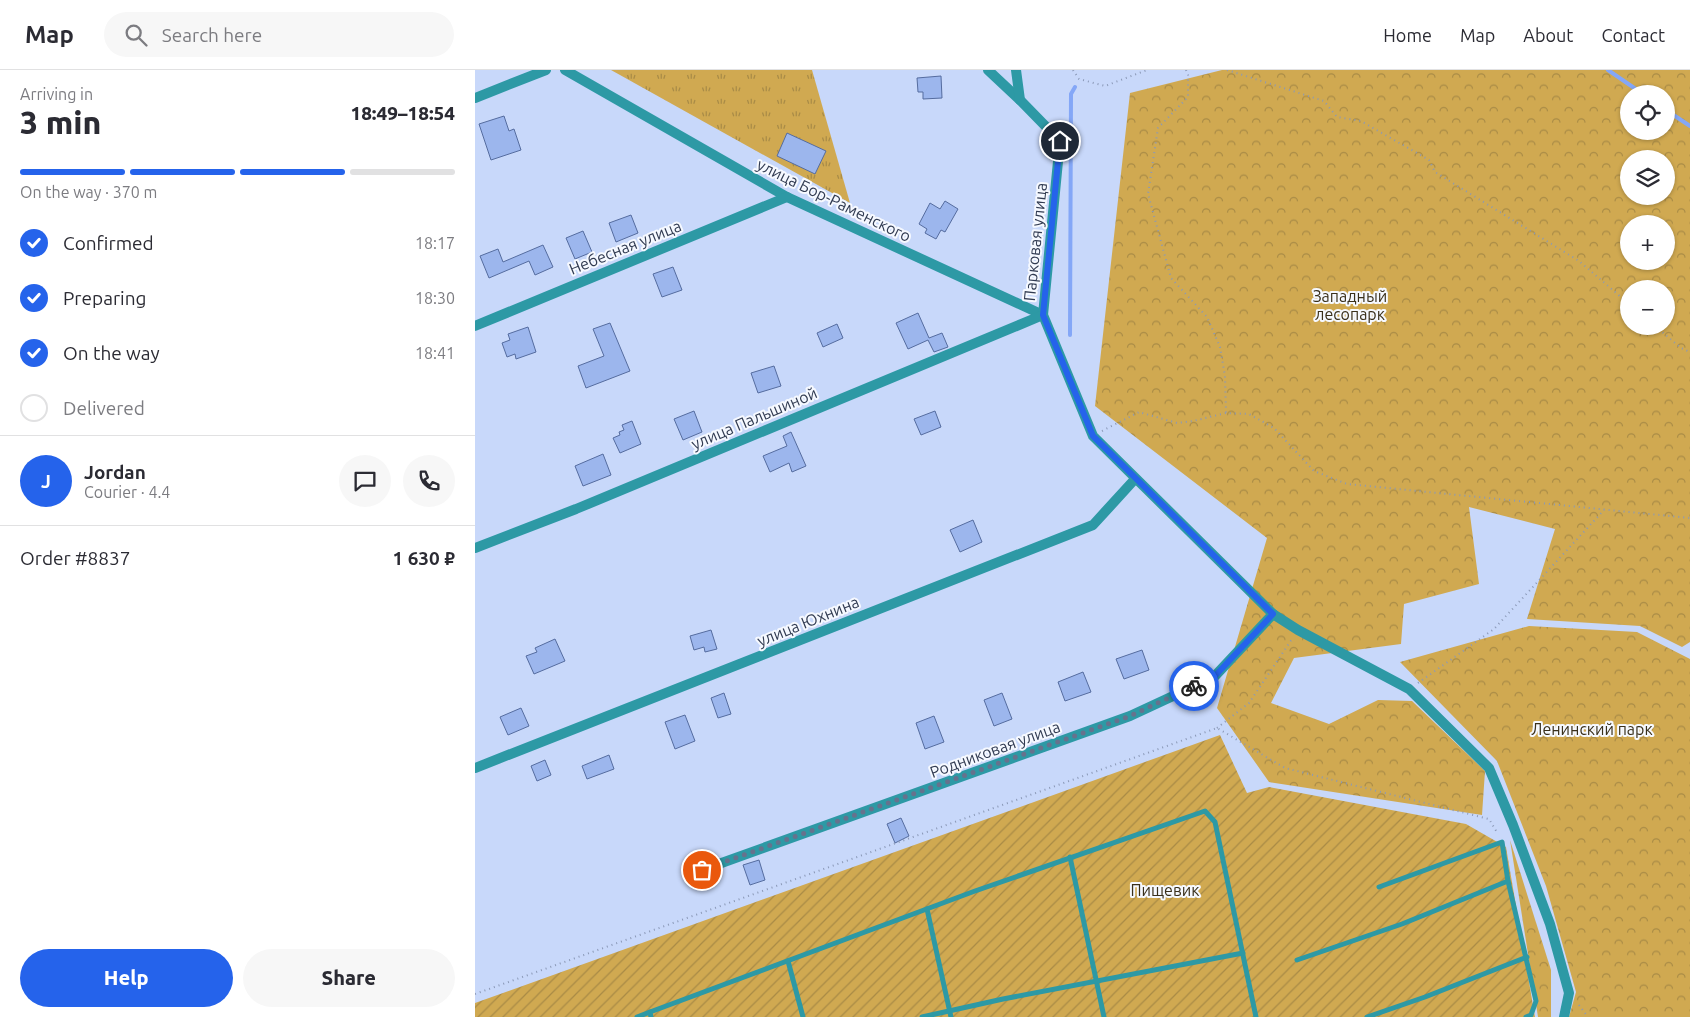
<!DOCTYPE html>
<html lang="en">
<head>
<meta charset="utf-8">
<style>
	:root { --surface:#fff; --page:#f7f7f7; --text:#2b2b33; --muted:#7c7c81; --line:#e1e1e2; --accent:#2563eb }
	body { margin:0; font-family:Ubuntu,sans-serif; background:var(--page); color:var(--text); height:100vh; display:flex; flex-direction:column; font-size:19px; white-space:nowrap }
	* { box-sizing:border-box; margin:0 }
	p { font-size:16px; color:var(--muted) }
	.icon { flex:none; width:28px; height:28px; fill:none; stroke:currentColor; stroke-width:2; stroke-linecap:round; stroke-linejoin:round }
	.map { position:relative; flex:1; overflow:hidden }
	.sheet { display:flex; flex-direction:column; background:var(--surface); width:475px }
	.sheet>* { flex:none }
	.tools { position:absolute; left:1145px; top:15px; display:grid; gap:10px }
	.tools a { display:grid; place-items:center; width:55px; height:55px; border-radius:50%; background:var(--surface); box-shadow:0 1px 4px #0004; font-size:25px }
	.pin { position:absolute; display:grid; place-items:center; width:42px; height:42px; color:#fff; margin:-21px; border:2px solid #fff; border-radius:50%; box-shadow:0 1px 5px #0007 }
	.courier { position:absolute; display:grid; place-items:center; width:50px; height:50px; margin:-25px; border:4px solid #2563eb; border-radius:50%; background:#fff; color:#222; box-shadow:0 1px 6px #0007 }
	.head em { font-style:normal; font-weight:800 }
	.head div { display:flex; flex-direction:column-reverse }
	.head { display:flex; align-items:center; justify-content:space-between; height:85px; padding:0 20px }
	h1 { font-size:32px; font-weight:800; line-height:38px }
	.bar { display:grid; grid-template-columns:repeat(4,1fr); gap:8px 5px; align-content:center; height:60px; padding:0 20px }
	.bar i { height:6px; border-radius:4px; background:var(--line) }
	.bar .on { background:var(--accent) }
	.bar p { grid-column:span 4 }
	.line { display:flex; align-items:center; gap:12px; padding:0 20px; border-top:1px solid var(--line) }
	.line div { flex:1 }
	.round { display:grid; place-items:center; flex:none; width:52px; height:52px; border-radius:26px; background:var(--page) }
	ol { padding:0 20px; list-style:none }
	li { display:flex; align-items:center; gap:15px; height:55px }
	li p { margin-inline-start:auto }
	li .icon { padding:5px; border-radius:50%; background:var(--accent); color:#fff; stroke-width:4 }
	li:last-child { color:var(--muted) }
	li i { width:28px; height:28px; border:2px solid var(--line); border-radius:50% }
	.primary-button { display:flex; gap:10px; margin-top:auto; padding:10px 20px }
	.primary-button a { flex:1; height:58px; border-radius:30px; background:var(--accent); color:#fff; font-size:20px; font-weight:800; line-height:58px; text-align:center }
	.primary-button a+a { background:var(--page); color:var(--text) }
	header { display:flex; align-items:center; gap:30px; box-sizing:border-box; height:70px; padding:0 25px; background:var(--surface); border-bottom:1px solid var(--line) }
	header strong { font-size:24px }
	nav { display:flex; gap:28px; margin-inline-start:auto; font-size:18px }
	.search { width:350px; height:45px; background:var(--page); display:flex; align-items:center; gap:12px; box-sizing:border-box; padding:0 18px; border-radius:28px; color:var(--muted); font-size:19px }
	main { display:flex; flex:1; min-height:0 }
	.map>svg:first-child { display:block }
	.grass { fill:url(#grass-tufts) }
	.forest { fill:url(#forest-crowns); fill-rule:evenodd }
	.garden { fill:url(#garden-furrows) }
	.lines { fill:none; stroke-linecap:round; stroke-linejoin:round }
	.stream { stroke:#84a7f7; stroke-width:4 }
	.building { fill:#9cb6ed; stroke:#556c9f }
	.path { stroke:#8b99b7; stroke-width:2; stroke-dasharray:1 4; stroke-linecap:butt }
	.lane { stroke:#2d99a5; stroke-width:5 }
	.street { stroke:#2d99a5; stroke-width:10 }
	.done { stroke:#66728d; stroke-width:5; stroke-dasharray:0 9 }
	.route { stroke:#2563eb; stroke-width:6 }
	.labels { text-anchor:middle; dominant-baseline:central; stroke-width:4; stroke-linejoin:round; paint-order:stroke }
	.street-label { font-size:16px; fill:#313b52; stroke:#f6f9ff }
	.park-label { font-size:16px; fill:#3a301b; stroke:#f6f9ff }
</style>
</head>
<body>
<header>
<strong>Map</strong>
<div class="search"><svg class="icon" aria-label="search" viewBox="0 0 24 24"><circle cx="10" cy="10" r="6"/><path d="M15 15l6 6"/></svg>Search here</div>
<nav><a>Home</a><a>Map</a><a>About</a><a>Contact</a></nav>
</header>
<main>
<section class="sheet">
<div class="head"><div><h1>3 min</h1><p>Arriving in</p></div><em>18:49–18:54</em></div>
<div class="bar"><i class="on"></i><i class="on"></i><i class="on"></i><i></i><p>On the way · 370 m</p></div>
<ol>
<li><svg class="icon" aria-label="check" viewBox="0 0 24 24"><path d="M5 12l5 5 9-10"/></svg>Confirmed<p>18:17</p></li>
<li><svg class="icon" aria-label="check" viewBox="0 0 24 24"><path d="M5 12l5 5 9-10"/></svg>Preparing<p>18:30</p></li>
<li><svg class="icon" aria-label="check" viewBox="0 0 24 24"><path d="M5 12l5 5 9-10"/></svg>On the way<p>18:41</p></li>
<li><i></i>Delivered</li>
</ol>
<div class="line" style="height:90px"><b class="round" style="background:var(--accent);color:#fff">J</b><div><b>Jordan</b><p>Courier · 4.4</p></div><a class="round"><svg class="icon" aria-label="chat" viewBox="0 0 24 24"><path d="M4 5h16v11H9l-5 4z"/></svg></a><a class="round"><svg class="icon" aria-label="phone" viewBox="0 0 24 24"><path d="M5 4h4l2 5-3 2q2 4 5 5l2-3 5 2v4C11 20 4 13 5 4z"/></svg></a></div>
<div class="line" style="height:65px"><div>Order #8837</div><b>1 630 ₽</b></div>
<div class="primary-button"><a>Help</a><a>Share</a></div>
</section>
<div class="map">
<svg width="1215" height="947" viewBox="0 0 1215 947">
	<defs>
		<pattern id="grass-tufts" width="24" height="20" patternUnits="userSpaceOnUse" patternTransform="scale(1.25)"><rect width="24" height="20" fill="#d0a951"/><path d="M3 7l-1-3M5 7V3M7 7l1-3M15 17l-1-3M17 17v-4M19 17l1-3" fill="none" stroke="#a98b46"/></pattern>
		<pattern id="forest-crowns" width="20" height="18" patternUnits="userSpaceOnUse" patternTransform="scale(1.25)"><rect width="20" height="18" fill="#d0a951"/><path d="M2 6a3 3 0 1 1 6 0M12 15a3 3 0 1 1 6 0" fill="none" stroke="#a98b46"/></pattern>
		<pattern id="garden-furrows" width="10" height="10" patternUnits="userSpaceOnUse" patternTransform="scale(1.25)"><rect width="10" height="10" fill="#d0a951"/><path d="M-1 1l2-2M0 10L10 0M9 11l2-2" fill="none" stroke="#a98b46"/></pattern>
	</defs>
	<rect width="100%" height="100%" fill="#c8d8fa"/>
	<polygon class="grass" points="136,0 337,0 375,133"/>
	<g class="forest">
		<path d="M747,0H1215V572L1207,577L1165,556L1052,549L1080,459L994,437L1004,514L929,534L926,574L819,588L796,633L854,654L903,630L937,631L1010,701L1007,745L794,712L742,638L792,468L620,336L655,23ZM1154,24H1191V61H1154ZM1154,89H1191V126H1154ZM1154,154H1191V191H1154ZM1154,219H1191V256H1154Z"/>
		<polygon points="1054,556 1162,562 1215,589 1215,947 1094,947 1101,922 1071,816 1022,691 925,592"/>
		<polygon points="1035,770 1076,900 1076,947 1063,947"/>
	</g>
	<polygon class="garden" points="745,665 772,723 794,717 991,754 1031,777 1060,947 0,947 0,933"/>
	<g class="lines">
		<g class="stream">
			<polyline points="1133,0 1168,24"/>
			<polyline points="1191,40 1215,56"/>
			<polyline points="595,265 596,24 600,17"/>
		</g>
	</g>
	<g class="building">
		<polygon points="466,6 467,28 448,29 448,22 443,22 442,8"/>
		<polygon points="29,46 34,61 39,59 46,80 16,90 4,54"/>
		<polygon points="312,63 351,81 340,104 302,86"/>
		<polygon points="470,131 483,139 470,162 466,160 461,169 450,163 452,159 444,154 455,133 465,139"/>
		<polygon points="156,145 163,163 141,172 134,153"/>
		<polygon points="108,161 117,182 100,189 91,168"/>
		<polygon points="68,175 78,197 60,205 54,191 14,208 5,186 23,179 28,192"/>
		<polygon points="198,197 207,220 187,227 178,204"/>
		<polygon points="443,243 454,268 467,263 473,277 459,282 453,270 433,279 421,253"/>
		<polygon points="135,253 155,301 111,318 103,296 129,286 118,259"/>
		<polygon points="362,254 368,268 348,277 342,263"/>
		<polygon points="53,257 61,282 41,289 40,284 32,287 27,273 35,270 33,264"/>
		<polygon points="299,296 306,316 283,323 276,303"/>
		<polygon points="219,341 227,362 208,370 199,349"/>
		<polygon points="460,341 466,357 446,365 439,349"/>
		<polygon points="157,351 166,374 145,383 138,368 145,365 144,362 149,360 147,355"/>
		<polygon points="316,362 331,396 317,402 314,393 295,402 288,386 312,376 308,366"/>
		<polygon points="128,384 136,405 108,416 100,396"/>
		<polygon points="498,450 507,472 485,482 475,460"/>
		<polygon points="236,560 242,579 230,582 229,577 219,580 215,566"/>
		<polygon points="80,569 90,591 59,604 51,586 62,582 60,578"/>
		<polygon points="667,580 674,600 649,609 641,589"/>
		<polygon points="608,602 616,622 590,631 583,612"/>
		<polygon points="249,623 256,644 243,648 236,628"/>
		<polygon points="527,623 537,649 519,656 509,630"/>
		<polygon points="46,638 54,656 33,665 25,647"/>
		<polygon points="210,645 220,671 200,679 190,652"/>
		<polygon points="459,646 469,672 450,679 441,653"/>
		<polygon points="134,685 139,699 112,709 107,696"/>
		<polygon points="70,690 76,705 62,711 56,696"/>
		<polygon points="426,748 434,766 420,773 412,754"/>
		<polygon points="284,790 290,810 275,815 268,795"/>
	</g>
	<g class="lines">
		<g class="path">
			<polyline points="598,0 604,9 630,16 672,0"/>
			<polyline points="711,0 713,5 713,27 683,58 673,124 696,208 732,247 745,277 750,306 751,343"/>
			<polyline points="752,0 849,31 862,47 886,51 954,90 960,102 1104,191 1154,234"/>
			<polyline points="1180,256 1206,278 1215,282"/>
			<polyline points="627,361 664,342 702,353 718,351 751,343 774,344 799,358 839,401 872,414 1215,448"/>
			<polyline points="943,613 1019,559 1129,440"/>
			<polyline points="742,658 774,633 817,569"/>
			<polyline points="0,924 742,658 810,698 1014,749 1023,764"/>
			<polyline points="1104,935 1113,947"/>
		</g>
		<g class="lane">
			<polyline points="595,787 629,947"/>
			<polyline points="904,817 1027,772 1033,811 1061,931 1056,945 1051,947"/>
			<polyline points="452,839 476,947"/>
			<polyline points="822,890 927,854 1033,811"/>
			<polyline points="313,891 328,947"/>
			<polyline points="175,942 500,821 730,741 740,752 781,947"/>
			<polyline points="162,947 175,942 176,947"/>
			<polyline points="447,947 528,929 768,883"/>
			<polyline points="892,947 950,927 1052,887"/>
		</g>
		<g class="street">
			<polyline points="90,0 312,127 568,245"/>
			<polyline points="513,0 545,30"/>
			<polyline points="541,0 545,30 585,71 568,245 618,366 798,544 823,560 934,619 1014,698 1038,755 1075,854 1094,923 1089,947"/>
			<polyline points="0,28 71,0"/>
			<polyline points="0,256 312,127"/>
			<polyline points="0,478 101,439 568,245"/>
			<polyline points="0,698 618,455 660,409"/>
			<polyline points="227,800 655,646 739,607 798,544"/>
		</g>
	</g>
	<g class="lines">
		<polyline class="done" points="227,800 655,646 719,616"/>
		<polyline class="route" points="585,71 568,245 618,366 798,544 739,607 719,616"/>
	</g>
	<g class="labels">
		<g class="street-label">
			<text transform="translate(359 130) rotate(26)">улица Бор-Раменского</text>
			<text transform="translate(560 172) rotate(-84)">Парковая улица</text>
			<text transform="translate(150 177) rotate(-22)">Небесная улица</text>
			<text transform="translate(279 348) rotate(-23)">улица Пальшиной</text>
			<text transform="translate(333 551) rotate(-22)">улица Юхнина</text>
			<text transform="translate(520 679) rotate(-20)">Родниковая улица</text>
		</g>
		<g class="park-label">
			<text x="875" y="226">Западный<tspan x="875" dy="18">лесопарк</tspan></text>
			<text x="1117" y="659">Ленинский парк</text>
			<text x="690" y="820">Пищевик</text>
		</g>
	</g>
</svg>
<div class="tools">
<a><svg class="icon" aria-label="locate" viewBox="0 0 24 24"><circle cx="12" cy="12" r="6"/><path d="M12 2v4M12 18v4M2 12h4M18 12h4"/></svg></a>
<a><svg class="icon" aria-label="layers" viewBox="0 0 24 24"><path d="M12 4l9 5-9 5-9-5zM3 14l9 5 9-5"/></svg></a>
<a>+</a>
<a>−</a>
</div>
<div class="pin" style="left:227px;top:800px;background:#ea580c"><svg class="icon" aria-label="bag" viewBox="0 0 24 24"><path d="M5 8h14l-1 12H6zM9 8a3 3 0 0 1 6 0"/></svg></div>
<div class="pin" style="left:585px;top:71px;background:#1f2937"><svg class="icon" aria-label="home" viewBox="0 0 24 24"><path d="M3 11l9-7 9 7M6 9v11h12V9"/></svg></div>
<div class="courier" style="left:719px;top:616px"><svg class="icon" aria-label="bike" viewBox="0 0 24 24"><circle cx="6" cy="16" r="4"/><circle cx="18" cy="16" r="4"/><path d="M6 16l4-8h5l3 8M10 8l3 8H6M13 5h3"/></svg></div>
</div>
</main>
</body>
</html>
